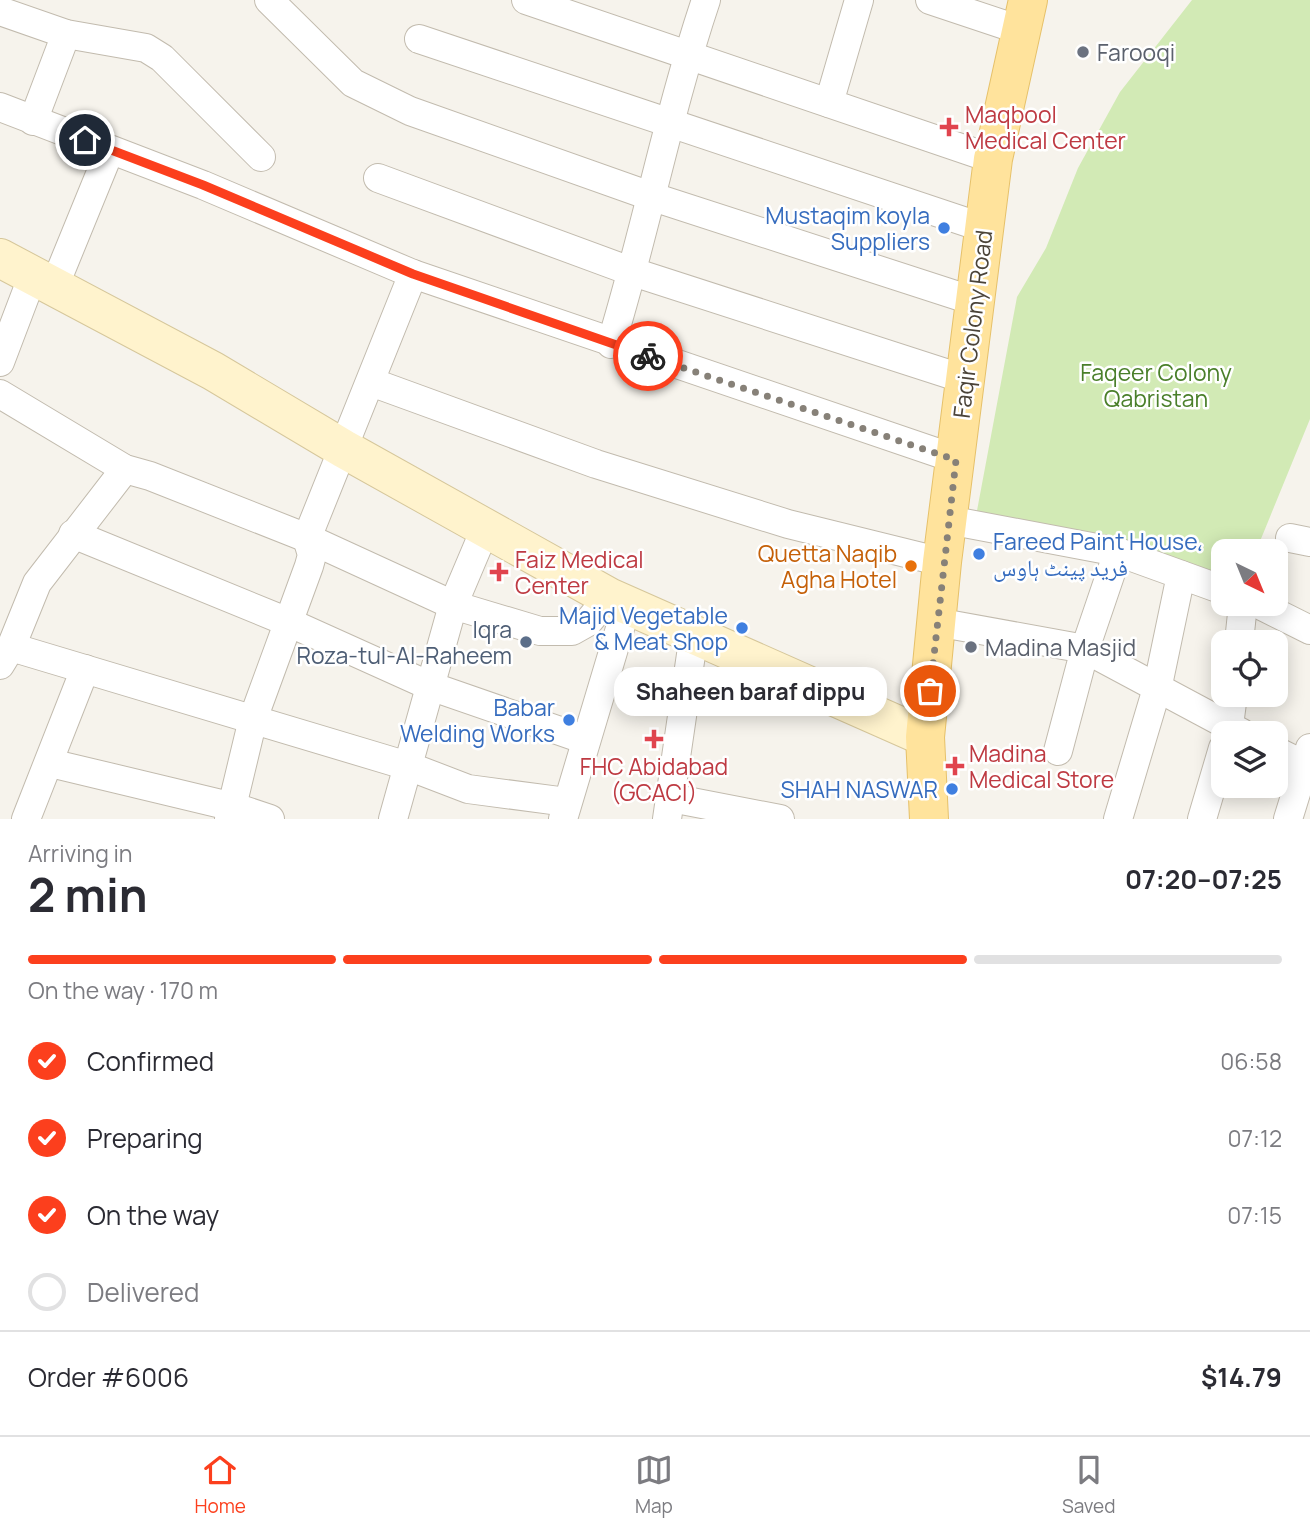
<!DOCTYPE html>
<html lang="en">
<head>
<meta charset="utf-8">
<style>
	:root { --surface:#fff; --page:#f2f2f3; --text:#2b2b33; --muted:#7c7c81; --line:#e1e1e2; --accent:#fc3f1d }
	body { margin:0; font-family:Manrope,"Noto Naskh Arabic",sans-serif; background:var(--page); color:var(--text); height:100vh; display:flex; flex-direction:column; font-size:26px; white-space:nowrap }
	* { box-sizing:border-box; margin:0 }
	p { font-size:23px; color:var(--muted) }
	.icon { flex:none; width:38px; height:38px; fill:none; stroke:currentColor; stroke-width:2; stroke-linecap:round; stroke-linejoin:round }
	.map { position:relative; height:819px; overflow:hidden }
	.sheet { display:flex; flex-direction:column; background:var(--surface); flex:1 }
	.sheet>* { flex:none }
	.needle { width:46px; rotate:137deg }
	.buttons { position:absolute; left:1211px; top:539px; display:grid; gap:14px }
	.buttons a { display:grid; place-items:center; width:77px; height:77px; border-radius:14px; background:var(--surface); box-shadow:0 4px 18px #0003; font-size:35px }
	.pin { position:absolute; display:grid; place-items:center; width:60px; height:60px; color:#fff; margin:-30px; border:4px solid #fff; border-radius:50%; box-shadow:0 2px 7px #0007 }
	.courier { position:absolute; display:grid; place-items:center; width:70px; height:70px; margin:-35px; border:5px solid #fc3f1d; border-radius:50%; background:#fff; color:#222; box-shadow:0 2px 9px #0007 }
	.bubble { position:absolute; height:49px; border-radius:21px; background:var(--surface); box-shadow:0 4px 18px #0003; font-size:23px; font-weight:700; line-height:49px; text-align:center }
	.headline em { font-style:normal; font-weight:700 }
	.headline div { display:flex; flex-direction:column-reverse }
	.headline { display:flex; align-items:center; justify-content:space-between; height:119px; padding:0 28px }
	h1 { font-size:46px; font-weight:700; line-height:52px }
	.bar { display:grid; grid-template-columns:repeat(4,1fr); gap:10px 7px; align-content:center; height:84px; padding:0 28px }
	.bar i { height:9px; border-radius:5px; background:var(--line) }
	.bar .selected { background:var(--accent) }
	.bar p { grid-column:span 4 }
	.line { display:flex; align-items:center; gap:18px; padding:0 28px; border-top:2px solid var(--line) }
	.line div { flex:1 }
	ol { padding:0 28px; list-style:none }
	li { display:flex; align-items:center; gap:21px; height:77px }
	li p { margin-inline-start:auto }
	li .icon { padding:7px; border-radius:50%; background:var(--accent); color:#fff; stroke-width:4 }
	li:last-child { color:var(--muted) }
	li i { width:38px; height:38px; border:4px solid var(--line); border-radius:50% }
	.menu { display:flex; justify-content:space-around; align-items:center; height:98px; border-top:2px solid var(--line); background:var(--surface); font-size:19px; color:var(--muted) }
	.menu a { display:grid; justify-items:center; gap:4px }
	.menu .selected { color:var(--accent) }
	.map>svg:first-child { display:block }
	.green { fill:#d2eab5 }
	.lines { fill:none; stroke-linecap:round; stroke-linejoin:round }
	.minor-casing { stroke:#c2bbae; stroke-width:30 }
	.secondary-casing { stroke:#d6c79b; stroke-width:40 }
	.primary-casing { stroke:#e6c16a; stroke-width:40 }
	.minor { stroke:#fff; stroke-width:28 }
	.secondary { stroke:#fff3cd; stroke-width:38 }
	.primary { stroke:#ffe39c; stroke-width:38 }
	.done { stroke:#878178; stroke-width:7; stroke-dasharray:0 12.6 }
	.route { stroke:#fc3f1d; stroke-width:9 }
	.worship-dot { fill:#6b7280; stroke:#fff; stroke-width:2.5 }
	.health-dot { fill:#e0444e; stroke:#fff; stroke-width:2.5 }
	.shop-dot { fill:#3f7fe0; stroke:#fff; stroke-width:2.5 }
	.food-dot { fill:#e8710a; stroke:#fff; stroke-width:2.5 }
	.service-dot { fill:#5c6f8a; stroke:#fff; stroke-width:2.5 }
	.labels { text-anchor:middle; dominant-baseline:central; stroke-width:5; stroke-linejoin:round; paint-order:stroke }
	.worship-label { font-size:23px; fill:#5b616d; stroke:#fff; text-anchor:start }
	.health-label { font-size:23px; fill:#be3a42; stroke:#fff; text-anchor:start }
	.shop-label { font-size:23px; fill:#366cbe; stroke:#fff; text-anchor:end }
	.street-label { font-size:23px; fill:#4b4439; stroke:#fff }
	.park-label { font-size:23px; fill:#4a7f2a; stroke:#fff }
	.food-label { font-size:23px; fill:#c56008; stroke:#fff; text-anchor:end }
	.service-label { font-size:23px; fill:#4e5e75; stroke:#fff; text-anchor:end }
</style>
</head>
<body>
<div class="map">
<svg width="1310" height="819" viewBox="0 0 1310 819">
	<rect width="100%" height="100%" fill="#f6f3ec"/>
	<polygon class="green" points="1192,0 1310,0 1310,419 1256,551 1223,551 1223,580 976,516 1017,297 1046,248 1078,168 1120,92"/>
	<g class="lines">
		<defs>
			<g id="minor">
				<polyline points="269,0 353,83 410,111 653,197 974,301"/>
				<polyline points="526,0 993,159"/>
				<polyline points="930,0 1020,30"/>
				<polyline points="0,11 66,34 146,48 162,58 261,157"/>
				<polyline points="419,39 984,228"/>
				<polyline points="829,103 859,0"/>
				<polyline points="0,107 203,185 413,274 956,459"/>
				<polyline points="33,121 66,34"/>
				<polyline points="378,178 633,272 964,379"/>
				<polyline points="54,287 110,150"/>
				<path d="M611,344C646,230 668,113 706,0"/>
				<polyline points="0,362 33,275"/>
				<polyline points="371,382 596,464 788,524 942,562"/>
				<polyline points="0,394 125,469 150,476 307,538 453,605 540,631 572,631 588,622 609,597"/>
				<polyline points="948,520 1118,552 1223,590"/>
				<polyline points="73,534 288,622 430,686 586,740"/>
				<polyline points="1290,538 1310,542"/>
				<polyline points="1258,604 1310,630"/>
				<polyline points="936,622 1085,649 1242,733"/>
				<polyline points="1239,642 1243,604"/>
				<polyline points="11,647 408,766 468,789 567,802"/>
				<polyline points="0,665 11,647 37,583 125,469"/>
				<polyline points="1228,733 1233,695"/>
				<polyline points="1058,751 1085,649 1118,552"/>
				<polyline points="1276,751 1310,768"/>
				<polyline points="50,763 234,807 270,819"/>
				<polyline points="671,798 780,819"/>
				<polyline points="26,819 85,669"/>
				<polyline points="229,819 253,719 309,566 312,555 307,538 413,274"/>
				<polyline points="393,819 453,605 486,527"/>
				<polyline points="563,819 627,605"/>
				<polyline points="667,819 694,634"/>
				<polyline points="1118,819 1158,685 1181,575"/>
				<polyline points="1202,819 1223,748"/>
				<polyline points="1288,819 1310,748"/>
			</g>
			<polyline id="secondary" points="0,258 213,371 344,449 609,597 925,737"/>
			<polyline id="primary" points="929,819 925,737 942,562 993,159 1028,0"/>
		</defs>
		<use href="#minor" class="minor-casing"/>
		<use href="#secondary" class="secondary-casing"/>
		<use href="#primary" class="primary-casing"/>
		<use href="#minor" class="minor"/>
		<use href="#secondary" class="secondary"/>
		<use href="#primary" class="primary"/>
	</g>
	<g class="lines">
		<polyline class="done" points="648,356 956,460 930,691"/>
		<polyline class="route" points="85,140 203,185 413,274 648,356"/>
	</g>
	<g class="worship-dot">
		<circle cx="1083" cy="52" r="7"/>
		<circle cx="971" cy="647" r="7"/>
	</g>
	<g class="health-dot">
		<path d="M945.5 116.5h7v7h7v7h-7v7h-7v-7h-7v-7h7z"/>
		<path d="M495.5 561.5h7v7h7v7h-7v7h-7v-7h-7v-7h7z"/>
		<path d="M650.5 728.5h7v7h7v7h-7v7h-7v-7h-7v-7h7z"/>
		<path d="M951.5 755.5h7v7h7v7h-7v7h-7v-7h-7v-7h7z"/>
	</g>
	<g class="shop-dot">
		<circle cx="944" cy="228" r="7"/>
		<circle cx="979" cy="554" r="7"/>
		<circle cx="742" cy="628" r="7"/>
		<circle cx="569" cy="720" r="7"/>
		<circle cx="952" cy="789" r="7"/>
	</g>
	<circle class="food-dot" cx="911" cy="566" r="7"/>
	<circle class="service-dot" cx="526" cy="642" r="7"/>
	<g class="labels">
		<g class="worship-label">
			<text x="1097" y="52">Farooqi</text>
			<text x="985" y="647">Madina Masjid</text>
		</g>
		<g class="health-label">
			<text x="965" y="114">Maqbool<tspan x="965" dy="26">Medical Center</tspan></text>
			<text x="515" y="559">Faiz Medical<tspan x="515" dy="26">Center</tspan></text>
			<text x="969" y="753">Madina<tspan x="969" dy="26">Medical Store</tspan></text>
			<text x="654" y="766" text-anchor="middle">FHC Abidabad<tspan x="654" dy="26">(GCACI)</tspan></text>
		</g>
		<g class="shop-label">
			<text x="930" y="215">Mustaqim koyla<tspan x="930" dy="26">Suppliers</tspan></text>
			<text x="993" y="541" text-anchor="start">Fareed Paint House،<tspan x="993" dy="26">فرید پینٹ ہاوس</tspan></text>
			<text x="728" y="615">Majid Vegetable<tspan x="728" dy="26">&amp; Meat Shop</tspan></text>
			<text x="555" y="707">Babar<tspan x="555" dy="26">Welding Works</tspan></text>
			<text x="938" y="789">SHAH NASWAR</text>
		</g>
		<g class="street-label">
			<text transform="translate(972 324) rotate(-83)">Faqir Colony Road</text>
		</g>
		<g class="park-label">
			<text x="1156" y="372">Faqeer Colony<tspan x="1156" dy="26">Qabristan</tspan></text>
		</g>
		<g class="food-label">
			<text x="897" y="553">Quetta Naqib<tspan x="897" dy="26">Agha Hotel</tspan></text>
		</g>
		<g class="service-label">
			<text x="512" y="629">Iqra<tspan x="512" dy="26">Roza-tul-Al-Raheem</tspan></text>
		</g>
	</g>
</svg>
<div class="buttons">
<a><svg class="needle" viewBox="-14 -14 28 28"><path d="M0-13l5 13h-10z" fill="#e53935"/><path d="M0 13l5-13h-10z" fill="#7c7c81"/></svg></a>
<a><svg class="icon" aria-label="locate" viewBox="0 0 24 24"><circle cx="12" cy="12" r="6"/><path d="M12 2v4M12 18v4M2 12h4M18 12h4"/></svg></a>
<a><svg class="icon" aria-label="layers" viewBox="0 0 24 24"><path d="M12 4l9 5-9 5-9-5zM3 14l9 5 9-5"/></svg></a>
</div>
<div class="pin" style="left:930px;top:691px;background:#ea580c"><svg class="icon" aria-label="bag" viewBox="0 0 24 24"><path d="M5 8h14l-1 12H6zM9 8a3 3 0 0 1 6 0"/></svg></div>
<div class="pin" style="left:85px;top:140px;background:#1f2937"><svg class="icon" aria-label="home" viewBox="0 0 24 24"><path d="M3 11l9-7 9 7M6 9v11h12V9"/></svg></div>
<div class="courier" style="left:648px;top:356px"><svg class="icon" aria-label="bike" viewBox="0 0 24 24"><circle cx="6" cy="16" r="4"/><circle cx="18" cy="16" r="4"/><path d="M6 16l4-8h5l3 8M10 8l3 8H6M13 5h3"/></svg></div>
<div class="bubble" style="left:614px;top:667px;width:273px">Shaheen baraf dippu</div>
</div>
<section class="sheet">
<div class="headline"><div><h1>2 min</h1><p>Arriving in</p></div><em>07:20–07:25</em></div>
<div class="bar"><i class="selected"></i><i class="selected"></i><i class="selected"></i><i></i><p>On the way · 170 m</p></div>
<ol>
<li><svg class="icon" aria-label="check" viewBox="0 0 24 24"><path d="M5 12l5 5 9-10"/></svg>Confirmed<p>06:58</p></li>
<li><svg class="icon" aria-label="check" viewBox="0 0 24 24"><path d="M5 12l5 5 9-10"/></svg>Preparing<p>07:12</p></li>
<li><svg class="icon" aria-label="check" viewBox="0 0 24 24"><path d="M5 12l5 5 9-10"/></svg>On the way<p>07:15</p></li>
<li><i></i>Delivered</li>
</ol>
<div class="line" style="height:91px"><div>Order #6006</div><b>$14.79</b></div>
</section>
<nav class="menu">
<a class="selected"><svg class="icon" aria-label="home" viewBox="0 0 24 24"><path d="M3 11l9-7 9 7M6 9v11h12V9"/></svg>Home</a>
<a><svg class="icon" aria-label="map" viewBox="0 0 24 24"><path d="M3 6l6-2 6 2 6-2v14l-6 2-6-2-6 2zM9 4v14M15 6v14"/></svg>Map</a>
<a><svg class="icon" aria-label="saved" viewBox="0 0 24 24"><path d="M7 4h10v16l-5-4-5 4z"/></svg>Saved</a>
</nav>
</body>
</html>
